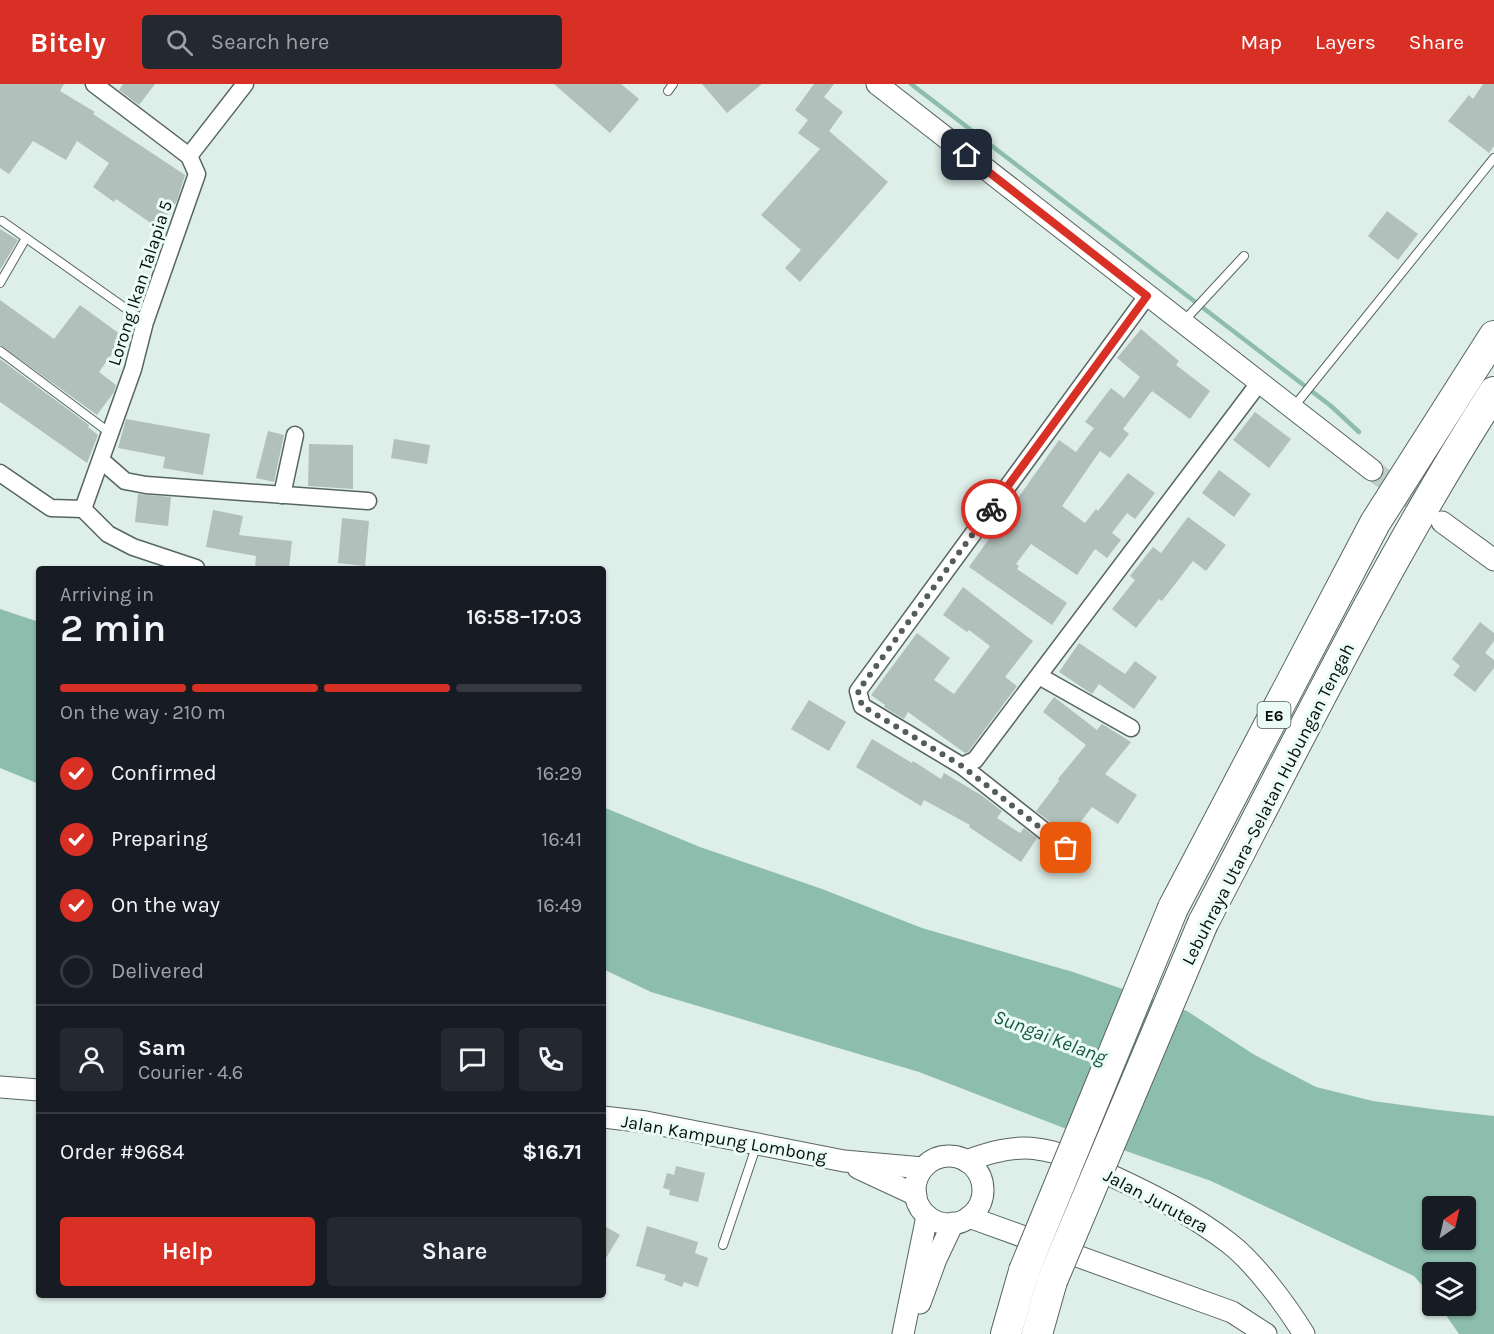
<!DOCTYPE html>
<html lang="en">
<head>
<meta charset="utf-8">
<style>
	:root { --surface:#171b24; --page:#242831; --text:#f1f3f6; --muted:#9ea1a6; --line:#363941; --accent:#d93025 }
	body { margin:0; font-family:Karla,sans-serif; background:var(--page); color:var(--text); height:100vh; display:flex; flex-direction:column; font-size:22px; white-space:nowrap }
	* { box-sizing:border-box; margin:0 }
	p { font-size:20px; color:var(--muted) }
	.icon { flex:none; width:33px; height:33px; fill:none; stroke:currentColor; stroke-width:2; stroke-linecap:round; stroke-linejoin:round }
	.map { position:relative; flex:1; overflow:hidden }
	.details { position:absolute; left:36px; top:482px; width:570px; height:732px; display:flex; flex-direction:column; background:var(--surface); border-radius:6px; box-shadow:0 2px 4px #0004 }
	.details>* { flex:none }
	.needle { width:39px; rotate:34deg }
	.controls { position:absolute; left:1422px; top:1112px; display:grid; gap:12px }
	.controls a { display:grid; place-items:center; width:54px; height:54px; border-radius:6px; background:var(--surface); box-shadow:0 2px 4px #0004; font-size:30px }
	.pin { position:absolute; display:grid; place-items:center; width:51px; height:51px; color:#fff; margin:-26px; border-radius:12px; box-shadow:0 3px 9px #0006 }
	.courier { position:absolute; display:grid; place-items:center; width:60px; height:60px; margin:-30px; border:4px solid #d93025; border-radius:50%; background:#fff; color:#222; box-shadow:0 2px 8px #0007 }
	.overview em { font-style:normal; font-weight:600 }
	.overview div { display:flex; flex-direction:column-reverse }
	.overview { display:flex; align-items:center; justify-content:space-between; height:102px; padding:0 24px }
	h1 { font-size:39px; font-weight:600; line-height:45px }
	.bar { display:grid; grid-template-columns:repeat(4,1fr); gap:9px 6px; align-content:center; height:72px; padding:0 24px }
	.bar i { height:8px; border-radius:4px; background:var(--line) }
	.bar .on { background:var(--accent) }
	.bar p { grid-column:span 4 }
	.line { display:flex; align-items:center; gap:15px; padding:0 24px; border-top:2px solid var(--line) }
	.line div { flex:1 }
	.round { display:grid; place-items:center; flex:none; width:63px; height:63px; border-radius:6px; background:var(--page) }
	ol { padding:0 24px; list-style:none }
	li { display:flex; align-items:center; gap:18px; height:66px }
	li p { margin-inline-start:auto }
	li .icon { padding:6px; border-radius:50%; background:var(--accent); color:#fff; stroke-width:4 }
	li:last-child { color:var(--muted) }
	li i { width:33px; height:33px; border:3px solid var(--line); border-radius:50% }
	.action { display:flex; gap:12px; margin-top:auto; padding:12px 24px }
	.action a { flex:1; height:69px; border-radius:6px; background:var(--accent); color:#fff; font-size:24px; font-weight:600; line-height:69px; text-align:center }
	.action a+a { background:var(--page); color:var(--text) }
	header { display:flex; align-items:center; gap:36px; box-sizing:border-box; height:84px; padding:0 30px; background:var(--accent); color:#fff }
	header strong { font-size:28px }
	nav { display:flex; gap:33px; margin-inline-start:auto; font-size:21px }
	.search { width:420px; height:54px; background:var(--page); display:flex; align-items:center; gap:15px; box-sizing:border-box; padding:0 21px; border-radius:6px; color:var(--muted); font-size:22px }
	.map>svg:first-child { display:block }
	.water { fill:#8dbead; fill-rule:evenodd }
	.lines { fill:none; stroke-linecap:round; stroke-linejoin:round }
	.stream { stroke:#8dbead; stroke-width:4.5 }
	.building { fill:#b1c0ba }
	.tertiary-tunnel { stroke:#becdc7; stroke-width:21; stroke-dasharray:21 10; stroke-linecap:butt }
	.service-casing { stroke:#576560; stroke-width:10 }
	.minor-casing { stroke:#576560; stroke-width:19 }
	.tertiary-casing { stroke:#576560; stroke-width:23 }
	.motorway-casing { stroke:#576560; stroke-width:32 }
	.service { stroke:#fff; stroke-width:8 }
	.minor { stroke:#fff; stroke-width:16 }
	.tertiary { stroke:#fff; stroke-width:21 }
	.motorway { stroke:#fff; stroke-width:30 }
	.motorway-bridge-casing { stroke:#576560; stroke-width:32; stroke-linecap:butt }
	.motorway-bridge { stroke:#fff; stroke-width:30 }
	.done { stroke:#545d5a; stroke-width:6; stroke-dasharray:0 10.8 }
	.route { stroke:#d93025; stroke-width:8 }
	.labels { text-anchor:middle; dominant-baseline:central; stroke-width:6; stroke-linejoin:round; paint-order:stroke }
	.shield { fill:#ebfbf5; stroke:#4d5653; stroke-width:1.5 }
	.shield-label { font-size:16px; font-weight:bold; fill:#090f0d }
	.street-label { font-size:18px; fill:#090f0d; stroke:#ebfbf5 }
	.water-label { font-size:20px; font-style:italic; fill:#195848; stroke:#ebfbf5 }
</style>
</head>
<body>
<header>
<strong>Bitely</strong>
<div class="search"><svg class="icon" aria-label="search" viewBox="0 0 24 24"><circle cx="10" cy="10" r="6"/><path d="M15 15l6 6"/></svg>Search here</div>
<nav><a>Map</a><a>Layers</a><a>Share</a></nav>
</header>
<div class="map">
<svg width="1494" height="1250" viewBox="0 0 1494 1250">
	<rect width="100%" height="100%" fill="#deeee8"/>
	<g class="water">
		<polygon points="0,525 39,538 39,700 0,684"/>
		<path d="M603,723L700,763L822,805L922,844L1073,888L1187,927L1253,970L1316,1003L1373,1017L1439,1026L1494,1032V1250H1459L1439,1221H1466V1188H1432V1213L1414,1192L1211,1097L1095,1056L919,988L651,908L603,885ZM1432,1122H1466V1155H1432Z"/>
	</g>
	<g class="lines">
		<polyline class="stream" points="911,0 1331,322 1359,348"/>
	</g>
	<g class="building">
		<polygon points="0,0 64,0 60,7 95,28 93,30 185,91 177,117 158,144 116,115 114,118 93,103 109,79 77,57 66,76 33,57 9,90 0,84"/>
		<polygon points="123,0 155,0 139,21 119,6"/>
		<polygon points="554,0 621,0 639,15 610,49"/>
		<polygon points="702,0 762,0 727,29"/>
		<polygon points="814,0 834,0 824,13 843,28 829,47 888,98 800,198 785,184 801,166 761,131 820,65 798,49 808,36 795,26"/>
		<polygon points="1483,0 1494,0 1494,62 1489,69 1448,37 1469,11 1473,15"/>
		<polygon points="1387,127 1418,150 1398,176 1368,152"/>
		<polygon points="0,145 18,156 0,186"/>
		<polygon points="0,216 54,255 80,221 124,253 99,288 116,301 114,308 97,331 0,261"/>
		<polygon points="1141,245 1179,277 1176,281 1210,307 1190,335 1152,307 1123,345 1129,350 1110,374 1100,367 1062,422 1085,439 1096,425 1098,427 1128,389 1155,409 1135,435 1127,429 1112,449 1121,456 1107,474 1095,465 1077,491 1031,460 1016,480 1019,482 1017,485 1067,519 1052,541 969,483 1059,356 1076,368 1094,344 1085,338 1111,304 1124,314 1140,293 1117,274"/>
		<polygon points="0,275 89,341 88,343 98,351 87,379 0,318"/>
		<polygon points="1255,328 1291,355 1269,384 1233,356"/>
		<polygon points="126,335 210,350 203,391 163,384 165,373 118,364"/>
		<polygon points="268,347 284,351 274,398 256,394"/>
		<polygon points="394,355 430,361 427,380 391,374"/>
		<polygon points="309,360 353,361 353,405 308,402"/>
		<polygon points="1219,386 1251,410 1234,433 1202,409"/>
		<polygon points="138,410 171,413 168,442 135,438"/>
		<polygon points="213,426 243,432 239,451 292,457 289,484 255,484 256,472 206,463"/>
		<polygon points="1188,433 1226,461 1206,487 1193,477 1162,517 1159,515 1136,544 1112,525 1135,496 1130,492 1153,463 1161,469"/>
		<polygon points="342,434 369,437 365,482 338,479"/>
		<polygon points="963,503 1033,557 1005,593 1017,602 968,668 965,669 908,628 904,635 884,623 885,621 871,611 917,549 950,574 934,596 954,610 990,562 969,546 967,548 943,531"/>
		<polygon points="1480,538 1494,549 1494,557 1485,569 1494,576 1494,584 1475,608 1453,591 1460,582 1452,575"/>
		<polygon points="1079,559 1125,590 1135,577 1157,593 1134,625 1099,600 1092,610 1059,588"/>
		<polygon points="1054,613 1097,646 1102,640 1131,658 1105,690 1137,711 1118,740 1092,723 1069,753 1036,727 1059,697 1058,695 1086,661 1043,628"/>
		<polygon points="809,616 846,638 829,667 791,645"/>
		<polygon points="872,655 912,679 913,677 941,695 944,689 981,711 1002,727 997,734 1020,749 1024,744 1037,754 1021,778 969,743 970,741 924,716 921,722 856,683"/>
		<polygon points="676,1082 705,1089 698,1118 669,1111 670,1106 663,1104 667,1089 674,1091"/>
		<polygon points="603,1141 620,1151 603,1179"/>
		<polygon points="647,1142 698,1158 695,1169 708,1174 698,1203 684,1198 682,1203 664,1196 666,1191 636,1182"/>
	</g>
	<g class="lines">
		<polyline class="tertiary-tunnel" points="1372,386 1435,432"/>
		<defs>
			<g id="service">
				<polyline points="668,7 673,0"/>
				<polyline points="2,137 145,238"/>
				<polyline points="0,199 26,154"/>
				<polyline points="1183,238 1244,172"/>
				<polyline points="0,267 110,349"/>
				<polyline points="1292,325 1494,74"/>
				<polyline points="723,1161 757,1060"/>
			</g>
			<g id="minor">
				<polyline points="189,72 245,0"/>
				<polyline points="1147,212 858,607 862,622 962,682 975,676 1259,299"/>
				<polyline points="101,376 125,397 146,401 368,417"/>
				<polyline points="0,389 51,424 83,425"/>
				<polyline points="282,411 295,351"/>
				<polyline points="83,425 133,285 145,238 197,90 189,72 94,0"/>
				<polyline points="83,425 108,450 133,463 196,484"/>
				<polyline points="1039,592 1131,644"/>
				<polyline points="962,682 1066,764"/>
			</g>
			<g id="tertiary">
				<polyline points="877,0 1372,386"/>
				<polyline points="1442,438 1494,476"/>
				<polyline points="0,1003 39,1006"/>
				<polyline points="603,1033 646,1038 844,1077 923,1084"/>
				<circle cx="949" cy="1106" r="34"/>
				<path d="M966,1077C988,1069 1014,1061 1037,1065C1063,1068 1087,1081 1110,1091C1151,1110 1193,1131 1229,1159C1255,1179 1286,1221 1304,1250"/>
				<polyline points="858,1084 916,1111"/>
				<polyline points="969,1133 1232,1228 1266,1250"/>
				<polyline points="920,1219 936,1175 953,1139"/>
				<polyline points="903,1250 927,1132"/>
			</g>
			<g id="motorway">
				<polyline points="1173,824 1375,439 1494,252"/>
				<path d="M1203,839C1297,660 1385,478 1494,308"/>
				<polyline points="1006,1250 1024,1187"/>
				<polyline points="1037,1250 1052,1197"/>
			</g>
		</defs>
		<use href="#service" class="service-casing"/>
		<use href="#minor" class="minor-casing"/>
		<use href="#tertiary" class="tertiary-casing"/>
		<use href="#motorway" class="motorway-casing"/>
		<use href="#service" class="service"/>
		<use href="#minor" class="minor"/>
		<use href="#tertiary" class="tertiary"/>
		<use href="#motorway" class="motorway"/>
		<defs>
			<g id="motorway-bridge">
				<polyline points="1024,1187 1173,824"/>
				<polyline points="1052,1197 1203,839"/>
			</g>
		</defs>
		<use href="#motorway-bridge" class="motorway-bridge-casing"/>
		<use href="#motorway-bridge" class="motorway-bridge"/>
	</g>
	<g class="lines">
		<polyline class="done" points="991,425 858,607 862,622 962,682 1066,764"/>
		<polyline class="route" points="967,71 1147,212 991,425"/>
	</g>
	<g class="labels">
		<rect class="shield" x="1257.5" y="618" width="33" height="26" rx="4.5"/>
		<g class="shield-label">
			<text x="1274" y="631">E6</text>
		</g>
		<g class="street-label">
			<text transform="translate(140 199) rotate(-72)">Lorong Ikan Talapia 5</text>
			<text transform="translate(1268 720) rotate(-63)">Lebuhraya Utara–Selatan Hubungan Tengah</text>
			<text transform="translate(724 1055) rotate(10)">Jalan Kampung Lombong</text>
			<text transform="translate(1156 1117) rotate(28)">Jalan Jurutera</text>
		</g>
		<g class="water-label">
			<text transform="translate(1050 953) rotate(21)">Sungai Kelang</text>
		</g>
	</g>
</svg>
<div class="controls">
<a><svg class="needle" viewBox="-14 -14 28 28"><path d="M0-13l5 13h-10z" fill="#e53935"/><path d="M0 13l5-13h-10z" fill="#9ea1a6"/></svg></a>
<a><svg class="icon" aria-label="layers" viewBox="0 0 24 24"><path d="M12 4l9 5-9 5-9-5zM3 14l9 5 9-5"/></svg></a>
</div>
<div class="pin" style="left:1066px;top:764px;background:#ea580c"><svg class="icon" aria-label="bag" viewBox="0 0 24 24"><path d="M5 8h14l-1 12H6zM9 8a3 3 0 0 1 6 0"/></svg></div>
<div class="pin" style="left:967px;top:71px;background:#1f2937"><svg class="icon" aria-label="home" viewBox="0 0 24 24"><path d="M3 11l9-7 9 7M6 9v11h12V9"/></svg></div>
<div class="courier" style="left:991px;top:425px"><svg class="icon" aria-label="bike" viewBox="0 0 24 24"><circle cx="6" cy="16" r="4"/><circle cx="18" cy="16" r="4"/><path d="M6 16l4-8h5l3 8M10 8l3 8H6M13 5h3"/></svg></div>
<section class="details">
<div class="overview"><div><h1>2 min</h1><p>Arriving in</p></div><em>16:58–17:03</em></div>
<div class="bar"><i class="on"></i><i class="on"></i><i class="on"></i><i></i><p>On the way · 210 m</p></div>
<ol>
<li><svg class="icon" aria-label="check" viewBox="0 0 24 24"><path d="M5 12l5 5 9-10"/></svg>Confirmed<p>16:29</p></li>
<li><svg class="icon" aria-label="check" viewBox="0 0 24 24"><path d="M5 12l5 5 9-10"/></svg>Preparing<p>16:41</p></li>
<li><svg class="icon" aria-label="check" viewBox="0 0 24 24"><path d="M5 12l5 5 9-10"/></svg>On the way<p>16:49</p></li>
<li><i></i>Delivered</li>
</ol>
<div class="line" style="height:108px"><a class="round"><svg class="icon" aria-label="person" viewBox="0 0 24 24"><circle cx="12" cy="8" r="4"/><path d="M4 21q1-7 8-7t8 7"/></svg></a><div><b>Sam</b><p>Courier · 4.6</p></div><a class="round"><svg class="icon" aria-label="chat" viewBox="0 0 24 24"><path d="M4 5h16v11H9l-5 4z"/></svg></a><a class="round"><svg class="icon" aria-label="phone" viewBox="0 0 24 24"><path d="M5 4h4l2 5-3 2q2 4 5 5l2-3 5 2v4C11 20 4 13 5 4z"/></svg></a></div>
<div class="line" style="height:78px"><div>Order #9684</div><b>$16.71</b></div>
<div class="action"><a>Help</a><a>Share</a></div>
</section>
</div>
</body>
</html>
